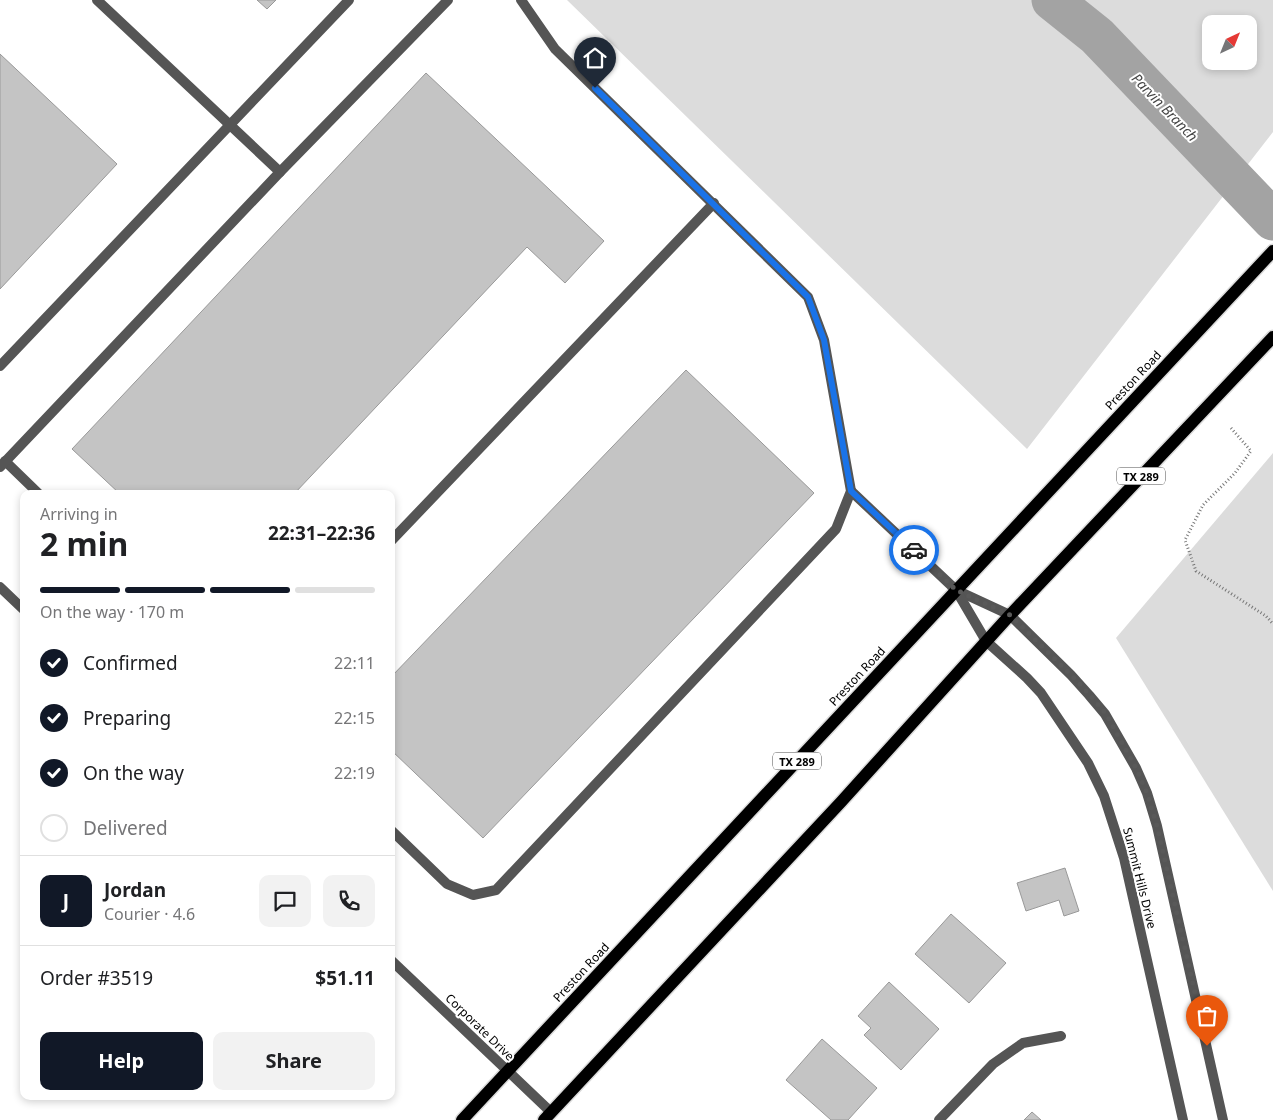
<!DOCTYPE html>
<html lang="en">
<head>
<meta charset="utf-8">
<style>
	:root { --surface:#fff; --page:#f2f2f2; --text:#202124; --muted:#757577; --line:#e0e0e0; --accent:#111827 }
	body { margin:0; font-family:"Noto Sans",sans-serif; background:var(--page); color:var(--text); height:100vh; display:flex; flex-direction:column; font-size:19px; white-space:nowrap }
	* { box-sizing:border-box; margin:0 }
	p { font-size:16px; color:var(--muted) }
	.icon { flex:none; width:28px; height:28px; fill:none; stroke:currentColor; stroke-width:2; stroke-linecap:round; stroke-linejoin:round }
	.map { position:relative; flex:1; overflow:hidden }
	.panel { position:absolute; left:20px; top:490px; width:375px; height:610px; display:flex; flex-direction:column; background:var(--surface); border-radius:10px; box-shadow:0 2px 8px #0003 }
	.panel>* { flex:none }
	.needle { width:32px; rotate:43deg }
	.fabs { position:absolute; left:1202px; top:15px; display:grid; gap:10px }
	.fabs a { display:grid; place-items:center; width:55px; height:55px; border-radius:10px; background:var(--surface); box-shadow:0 2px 8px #0003; font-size:25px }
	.pin { position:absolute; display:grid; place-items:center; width:42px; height:42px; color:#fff; margin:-51px -21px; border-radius:50% 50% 50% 0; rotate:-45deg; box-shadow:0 0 5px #0007 }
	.pin .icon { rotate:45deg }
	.courier { position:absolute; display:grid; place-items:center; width:50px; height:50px; margin:-25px; border:4px solid #1a73e8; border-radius:50%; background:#fff; color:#222; box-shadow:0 1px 6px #0007 }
	.head em { font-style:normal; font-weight:700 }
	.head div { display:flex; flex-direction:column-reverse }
	.head { display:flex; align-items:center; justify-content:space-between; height:85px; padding:0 20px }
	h1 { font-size:32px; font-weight:700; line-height:38px }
	.bar { display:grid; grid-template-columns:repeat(4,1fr); gap:8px 5px; align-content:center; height:60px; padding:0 20px }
	.bar i { height:6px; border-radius:4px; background:var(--line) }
	.bar .selected { background:var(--accent) }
	.bar p { grid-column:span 4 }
	.line { display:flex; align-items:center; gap:12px; padding:0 20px; border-top:1px solid var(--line) }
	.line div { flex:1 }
	.round { display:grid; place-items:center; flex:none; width:52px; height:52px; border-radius:10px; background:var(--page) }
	ol { padding:0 20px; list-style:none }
	li { display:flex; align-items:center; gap:15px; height:55px }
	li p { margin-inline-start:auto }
	li .icon { padding:5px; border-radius:50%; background:var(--accent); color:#fff; stroke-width:4 }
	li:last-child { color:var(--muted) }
	li i { width:28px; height:28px; border:2px solid var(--line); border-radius:50% }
	.button { display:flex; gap:10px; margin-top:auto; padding:10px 20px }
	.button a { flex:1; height:58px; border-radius:10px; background:var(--accent); color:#fff; font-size:20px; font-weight:700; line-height:58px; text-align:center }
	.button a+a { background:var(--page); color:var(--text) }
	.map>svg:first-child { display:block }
	.green { fill:#dcdcdc; fill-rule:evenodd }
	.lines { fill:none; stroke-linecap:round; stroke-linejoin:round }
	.river { stroke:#a3a3a3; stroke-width:41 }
	.building { fill:#c4c4c4; stroke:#999 }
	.primary-casing { stroke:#dbdbdb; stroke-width:15 }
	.path { stroke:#777; stroke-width:3; stroke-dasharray:1 2.5; stroke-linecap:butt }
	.service { stroke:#555; stroke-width:10 }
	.minor { stroke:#555; stroke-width:10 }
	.primary { stroke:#000; stroke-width:12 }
	.done { stroke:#595959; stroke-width:5; stroke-dasharray:0 9 }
	.route { stroke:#1a73e8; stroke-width:6 }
	.labels { text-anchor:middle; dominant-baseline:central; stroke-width:4; stroke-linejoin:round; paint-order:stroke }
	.shield { fill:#fff; stroke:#4c4c4c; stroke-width:1 }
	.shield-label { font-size:11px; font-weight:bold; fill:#000 }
	.street-label { font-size:12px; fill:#000; stroke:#fff }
	.water-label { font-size:14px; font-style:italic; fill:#444; stroke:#fff }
</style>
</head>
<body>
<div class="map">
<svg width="1273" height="1120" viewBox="0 0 1273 1120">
	<rect width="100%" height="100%" fill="#fff"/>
	<g class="green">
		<path d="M567,0H1273V132L1027,449ZM1211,24H1249V61H1211Z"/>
		<polygon points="1273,453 1273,891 1116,638"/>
	</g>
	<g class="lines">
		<polyline class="river" points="1052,0 1097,36 1273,220"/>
	</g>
	<g class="building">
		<polygon points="257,0 276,0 267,9"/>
		<polygon points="0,54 117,164 0,289"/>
		<polygon points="426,73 604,241 565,283 527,247 294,494 120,494 72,449"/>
		<polygon points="686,370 814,493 483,838 391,750 391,677"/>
		<polygon points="1065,868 1079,911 1064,916 1059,900 1026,911 1017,883"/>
		<polygon points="951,914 1006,963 969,1003 915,954"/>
		<polygon points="889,982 939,1029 901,1070 864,1035 871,1028 858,1016"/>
		<polygon points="822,1039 877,1088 848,1120 831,1120 786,1080"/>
		<polygon points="1032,1112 1041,1120 1024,1120"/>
	</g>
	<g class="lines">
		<defs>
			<g id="primary">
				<polyline points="462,1120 1273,251"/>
				<polyline points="544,1120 841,802 1010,615 1273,337"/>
			</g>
		</defs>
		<use href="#primary" class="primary-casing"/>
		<polyline class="path" points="1231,428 1251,451 1235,473 1203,505 1185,540 1196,571 1266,616 1273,624"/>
		<g class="service">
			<polyline points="97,0 280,172"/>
			<polyline points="0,366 349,0"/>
			<polyline points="5,461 39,494"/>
			<polyline points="0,467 280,172 448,0"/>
			<polyline points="851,491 956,590"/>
			<polyline points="391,541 714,203"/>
			<polyline points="391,830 447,884 473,895 496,890 836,529 851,491 824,340 808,297 555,49 521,0"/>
		</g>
		<g class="minor">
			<polyline points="0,587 24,610"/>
			<polyline points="956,590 1010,615 1071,675 1089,695 1105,714 1136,768 1147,793 1157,826 1223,1120"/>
			<polyline points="956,590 986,641 1027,678 1041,693 1088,763 1104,796 1124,858 1183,1120"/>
			<polyline points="391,960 551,1112"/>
			<polyline points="939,1120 993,1064 1023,1043 1061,1036"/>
		</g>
		<use href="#primary" class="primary"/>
	</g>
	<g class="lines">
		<polyline class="done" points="914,550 956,590 1010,615 1071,675 1090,695 1106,714 1136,768 1147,793 1157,826 1207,1046"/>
		<polyline class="route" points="595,88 808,297 824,340 851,491 914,550"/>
	</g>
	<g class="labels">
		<g class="shield">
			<rect x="1117" y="467.5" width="48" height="17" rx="4"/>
			<rect x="773" y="752.5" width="48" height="17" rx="4"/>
		</g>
		<g class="shield-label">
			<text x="1141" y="476">TX 289</text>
			<text x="797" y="761">TX 289</text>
		</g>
		<g class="street-label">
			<text transform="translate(1133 380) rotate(-47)">Preston Road</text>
			<text transform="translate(857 676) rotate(-47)">Preston Road</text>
			<text transform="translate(1140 878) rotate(76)">Summit Hills Drive</text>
			<text transform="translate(581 972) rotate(-47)">Preston Road</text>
			<text transform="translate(480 1027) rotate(44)">Corporate Drive</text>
		</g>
		<g class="water-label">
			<text transform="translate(1165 107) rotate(46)">Parvin Branch</text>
		</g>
	</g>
</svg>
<div class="fabs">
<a><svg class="needle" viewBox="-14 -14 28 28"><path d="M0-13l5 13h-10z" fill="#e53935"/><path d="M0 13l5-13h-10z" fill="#757577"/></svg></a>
</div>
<div class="pin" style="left:1207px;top:1046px;background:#ea580c"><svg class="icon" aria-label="bag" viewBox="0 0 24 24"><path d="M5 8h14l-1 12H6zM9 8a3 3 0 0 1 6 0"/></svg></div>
<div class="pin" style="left:595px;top:88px;background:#1f2937"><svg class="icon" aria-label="home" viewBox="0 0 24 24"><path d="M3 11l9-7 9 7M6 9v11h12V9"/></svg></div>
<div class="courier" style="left:914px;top:550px"><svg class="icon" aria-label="car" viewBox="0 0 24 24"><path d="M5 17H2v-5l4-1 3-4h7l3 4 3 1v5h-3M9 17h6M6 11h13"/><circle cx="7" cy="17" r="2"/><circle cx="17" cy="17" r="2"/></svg></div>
<section class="panel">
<div class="head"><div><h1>2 min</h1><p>Arriving in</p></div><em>22:31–22:36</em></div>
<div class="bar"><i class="selected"></i><i class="selected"></i><i class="selected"></i><i></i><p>On the way · 170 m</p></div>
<ol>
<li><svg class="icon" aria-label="check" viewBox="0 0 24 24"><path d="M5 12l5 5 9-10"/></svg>Confirmed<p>22:11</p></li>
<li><svg class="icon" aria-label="check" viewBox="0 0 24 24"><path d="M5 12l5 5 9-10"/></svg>Preparing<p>22:15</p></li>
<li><svg class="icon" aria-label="check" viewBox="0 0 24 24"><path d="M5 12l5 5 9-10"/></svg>On the way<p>22:19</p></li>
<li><i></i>Delivered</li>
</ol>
<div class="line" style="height:90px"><b class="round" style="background:var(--accent);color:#fff">J</b><div><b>Jordan</b><p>Courier · 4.6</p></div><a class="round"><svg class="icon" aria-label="chat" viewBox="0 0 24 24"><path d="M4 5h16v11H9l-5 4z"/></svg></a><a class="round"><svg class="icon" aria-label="phone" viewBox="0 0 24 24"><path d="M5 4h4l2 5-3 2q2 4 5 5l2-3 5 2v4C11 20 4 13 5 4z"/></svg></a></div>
<div class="line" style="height:65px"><div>Order #3519</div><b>$51.11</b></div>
<div class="button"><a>Help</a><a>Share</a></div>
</section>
</div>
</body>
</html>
